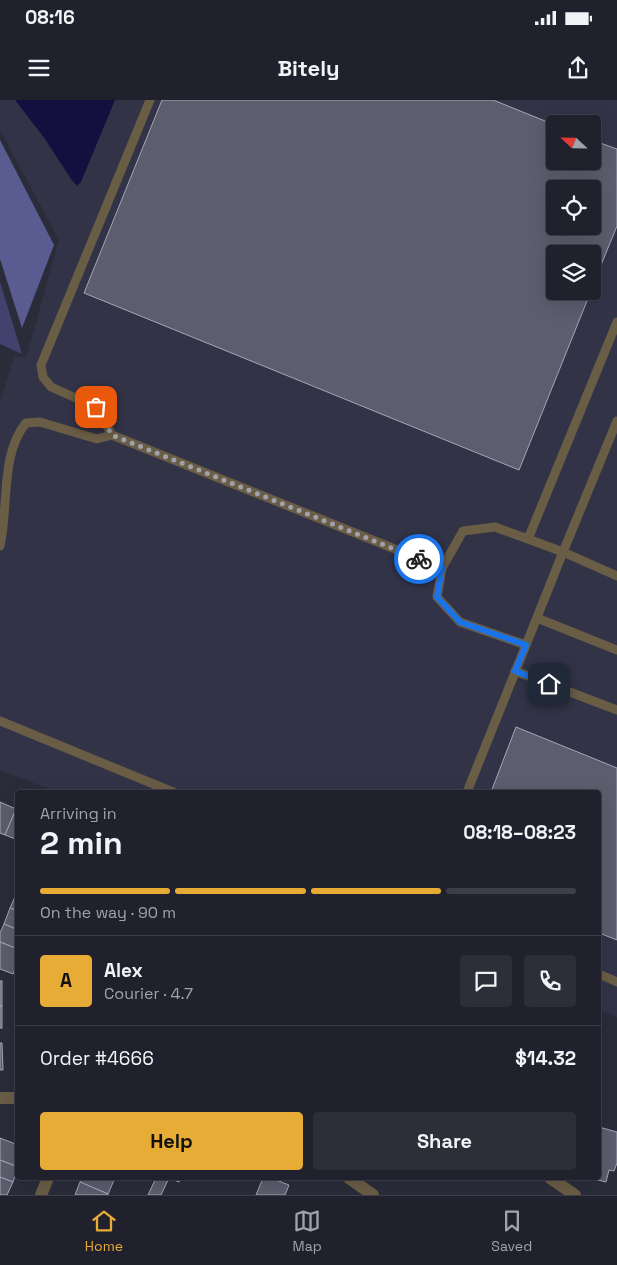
<!DOCTYPE html>
<html lang="en">
<head>
<meta charset="utf-8">
<style>
	:root { --surface:#20212c; --page:#2d2e38; --text:#f1f3f6; --muted:#a2a3a9; --line:#3d3e48; --accent:#e7ac36 }
	body { margin:0; font-family:"Space Grotesk",sans-serif; background:var(--page); color:var(--text); height:100vh; display:flex; flex-direction:column; font-size:19px; white-space:nowrap }
	* { box-sizing:border-box; margin:0 }
	p { font-size:16px; color:var(--muted) }
	.icon { flex:none; width:28px; height:28px; fill:none; stroke:currentColor; stroke-width:2; stroke-linecap:round; stroke-linejoin:round }
	.map { position:relative; flex:1; overflow:hidden }
	.details { position:absolute; left:15px; top:690px; width:586px; height:390px; display:flex; flex-direction:column; background:var(--surface); border-radius:5px; box-shadow:0 5px 20px #0002,0 0 0 1px var(--line) }
	.details>* { flex:none }
	.needle { width:32px; rotate:292deg }
	.fabs { position:absolute; left:546px; top:15px; display:grid; gap:10px }
	.fabs a { display:grid; place-items:center; width:55px; height:55px; border-radius:5px; background:var(--surface); box-shadow:0 5px 20px #0002,0 0 0 1px var(--line); font-size:25px }
	.pin { position:absolute; display:grid; place-items:center; width:42px; height:42px; color:#fff; margin:-21px; border-radius:10px; box-shadow:0 2px 8px #0006 }
	.courier { position:absolute; display:grid; place-items:center; width:50px; height:50px; margin:-25px; border:4px solid #1a73e8; border-radius:50%; background:#fff; color:#222; box-shadow:0 1px 6px #0007 }
	.headline em { font-style:normal; font-weight:800 }
	.headline div { display:flex; flex-direction:column-reverse }
	.headline { display:flex; align-items:center; justify-content:space-between; height:85px; padding:0 25px }
	h1 { font-size:32px; font-weight:800; line-height:38px }
	.bar { display:grid; grid-template-columns:repeat(4,1fr); gap:8px 5px; align-content:center; height:60px; padding:0 25px }
	.bar i { height:6px; border-radius:4px; background:var(--line) }
	.bar .current { background:var(--accent) }
	.bar p { grid-column:span 4 }
	.line { display:flex; align-items:center; gap:12px; padding:0 25px; border-top:1px solid var(--line) }
	.line div { flex:1 }
	.round { display:grid; place-items:center; flex:none; width:52px; height:52px; border-radius:5px; background:var(--page) }
	.primary-button { display:flex; gap:10px; margin-top:auto; padding:10px 25px }
	.primary-button a { flex:1; height:58px; border-radius:5px; background:var(--accent); color:#111; font-size:20px; font-weight:800; line-height:58px; text-align:center }
	.primary-button a+a { background:var(--page); color:var(--text) }
	.status { display:flex; justify-content:space-between; align-items:center; height:35px; padding:0 25px; background:var(--surface); direction:ltr }
	.status svg { height:14px; fill:currentColor }
	header { display:flex; justify-content:space-between; align-items:center; height:65px; padding:0 25px; background:var(--surface); font-size:22px; font-weight:800 }
	.menu { display:flex; justify-content:space-around; align-items:center; height:70px; border-top:1px solid var(--line); background:var(--surface); font-size:14px; color:var(--muted) }
	.menu a { display:grid; justify-items:center; gap:2px }
	.menu .current { color:var(--accent) }
	.map>svg:first-child { display:block }
	.built { fill:#323347; fill-rule:evenodd }
	.green { fill:#41426e }
	.forest { fill:#595b91 }
	.water { fill:#140f3e }
	.building { fill:#5c5d6d; stroke:#a5a7b8; fill-rule:evenodd }
	.lines { fill:none; stroke-linecap:round; stroke-linejoin:round }
	.lane { stroke:#6a5d46; stroke-width:9 }
	.street { stroke:#6a5d46; stroke-width:12 }
	.done { stroke:#a0a1ac; stroke-width:5; stroke-dasharray:0 9 }
	.route { stroke:#1a73e8; stroke-width:6 }
</style>
</head>
<body>
<div class="status"><b>08:16</b><svg viewBox="0 0 49 12"><path d="M0 12V9h3v3zM5 12V6h3v6zM10 12V3h3v9zM15 12V0h3v12zM26 1h20v11H26zM47 4h2v5h-2z"/></svg></div>
<header><svg class="icon" aria-label="menu" viewBox="0 0 24 24"><path d="M4 6h16M4 12h16M4 18h16"/></svg>Bitely<svg class="icon" aria-label="share" viewBox="0 0 24 24"><path d="M12 15V3M7 8l5-5 5 5M5 13v7h14v-7"/></svg></header>
<div class="map">
<svg width="617" height="1095" viewBox="0 0 617 1095">
	<rect width="100%" height="100%" fill="#2b2c3a"/>
	<path class="built" d="M0,0H617V917L599,910V692H57L0,670V303L14,256L26,258L59,140L4,37L0,32ZM555,24H592V61H555ZM555,89H592V126H555ZM555,154H592V191H555Z"/>
	<polygon class="green" points="0,182 22,254 0,244"/>
	<polygon class="forest" points="0,40 54,145 22,228 0,159"/>
	<polygon class="water" points="15,0 115,0 81,82 77,86 71,79 45,39"/>
	<g class="building">
		<path d="M162,0H493L555,25V61H592V40L617,49V126L592,187V154H555V191H591L519,370L84,193ZM555,89H592V126H555Z"/>
		<polygon points="516,627 617,668 617,840 599,833 599,692 491,692"/>
		<polygon points="0,702 16,709 5,735 0,733"/>
		<polygon points="16,709 18,709 18,740 5,735"/>
		<polygon points="18,790 18,811 10,808"/>
		<polygon points="10,808 18,811 18,830 4,824"/>
		<polygon points="4,824 18,830 18,849 0,842 0,833"/>
		<polygon points="0,842 18,849 18,862 13,874 0,869"/>
		<rect x="0" y="881" width="2" height="25"/>
		<rect x="0" y="906" width="2" height="22"/>
		<polygon points="0,943 2,943 3,970 0,970"/>
		<polygon points="599,1027 617,1032 617,1063 614,1071 609,1070 606,1082 590,1078 599,1078"/>
		<polygon points="0,1038 18,1045 18,1067 0,1060"/>
		<polygon points="0,1060 18,1067 13,1082 0,1077"/>
		<polygon points="0,1077 13,1082 7,1095 0,1095"/>
		<polygon points="82,1078 115,1078 108,1094 80,1082"/>
		<polygon points="156,1078 181,1078 179,1082 169,1078 161,1095 148,1095"/>
		<polygon points="263,1078 271,1078 289,1085 285,1095 256,1095"/>
		<polygon points="80,1082 108,1094 108,1095 75,1095"/>
	</g>
	<g class="lines">
		<g class="lane">
			<polyline points="150,0 41,265 43,277 51,287 96,307 112,335 442,468"/>
			<polyline points="617,321 563,452 617,476"/>
			<polyline points="528,439 563,452 526,545 460,522 437,497 442,468 463,431 495,427 528,439 617,222"/>
			<path d="M0,446C9,407 0,354 26,323L40,322L97,339L112,335"/>
			<polyline points="537,518 617,550"/>
			<polyline points="515,571 617,610"/>
			<polyline points="0,621 173,692"/>
			<polyline points="467,692 526,545"/>
			<polyline points="599,874 617,882"/>
		</g>
		<g class="street">
			<polyline points="0,998 18,998"/>
			<polyline points="349,1078 373,1095"/>
			<polyline points="550,1078 575,1095"/>
			<polyline points="41,1095 48,1078"/>
		</g>
	</g>
	<g class="lines">
		<polyline class="done" points="96,307 112,335 419,459"/>
		<polyline class="route" points="419,459 442,468 437,497 460,522 526,545 515,571 549,584"/>
	</g>
</svg>
<div class="fabs">
<a><svg class="needle" viewBox="-14 -14 28 28"><path d="M0-13l5 13h-10z" fill="#e53935"/><path d="M0 13l5-13h-10z" fill="#a2a3a9"/></svg></a>
<a><svg class="icon" aria-label="locate" viewBox="0 0 24 24"><circle cx="12" cy="12" r="6"/><path d="M12 2v4M12 18v4M2 12h4M18 12h4"/></svg></a>
<a><svg class="icon" aria-label="layers" viewBox="0 0 24 24"><path d="M12 4l9 5-9 5-9-5zM3 14l9 5 9-5"/></svg></a>
</div>
<div class="pin" style="left:96px;top:307px;background:#ea580c"><svg class="icon" aria-label="bag" viewBox="0 0 24 24"><path d="M5 8h14l-1 12H6zM9 8a3 3 0 0 1 6 0"/></svg></div>
<div class="pin" style="left:549px;top:584px;background:#1f2937"><svg class="icon" aria-label="home" viewBox="0 0 24 24"><path d="M3 11l9-7 9 7M6 9v11h12V9"/></svg></div>
<div class="courier" style="left:419px;top:459px"><svg class="icon" aria-label="bike" viewBox="0 0 24 24"><circle cx="6" cy="16" r="4"/><circle cx="18" cy="16" r="4"/><path d="M6 16l4-8h5l3 8M10 8l3 8H6M13 5h3"/></svg></div>
<section class="details">
<div class="headline"><div><h1>2 min</h1><p>Arriving in</p></div><em>08:18–08:23</em></div>
<div class="bar"><i class="current"></i><i class="current"></i><i class="current"></i><i></i><p>On the way · 90 m</p></div>
<div class="line" style="height:90px"><b class="round" style="background:var(--accent);color:#111">A</b><div><b>Alex</b><p>Courier · 4.7</p></div><a class="round"><svg class="icon" aria-label="chat" viewBox="0 0 24 24"><path d="M4 5h16v11H9l-5 4z"/></svg></a><a class="round"><svg class="icon" aria-label="phone" viewBox="0 0 24 24"><path d="M5 4h4l2 5-3 2q2 4 5 5l2-3 5 2v4C11 20 4 13 5 4z"/></svg></a></div>
<div class="line" style="height:65px"><div>Order #4666</div><b>$14.32</b></div>
<div class="primary-button"><a>Help</a><a>Share</a></div>
</section>
</div>
<nav class="menu">
<a class="current"><svg class="icon" aria-label="home" viewBox="0 0 24 24"><path d="M3 11l9-7 9 7M6 9v11h12V9"/></svg>Home</a>
<a><svg class="icon" aria-label="map" viewBox="0 0 24 24"><path d="M3 6l6-2 6 2 6-2v14l-6 2-6-2-6 2zM9 4v14M15 6v14"/></svg>Map</a>
<a><svg class="icon" aria-label="saved" viewBox="0 0 24 24"><path d="M7 4h10v16l-5-4-5 4z"/></svg>Saved</a>
</nav>
</body>
</html>
